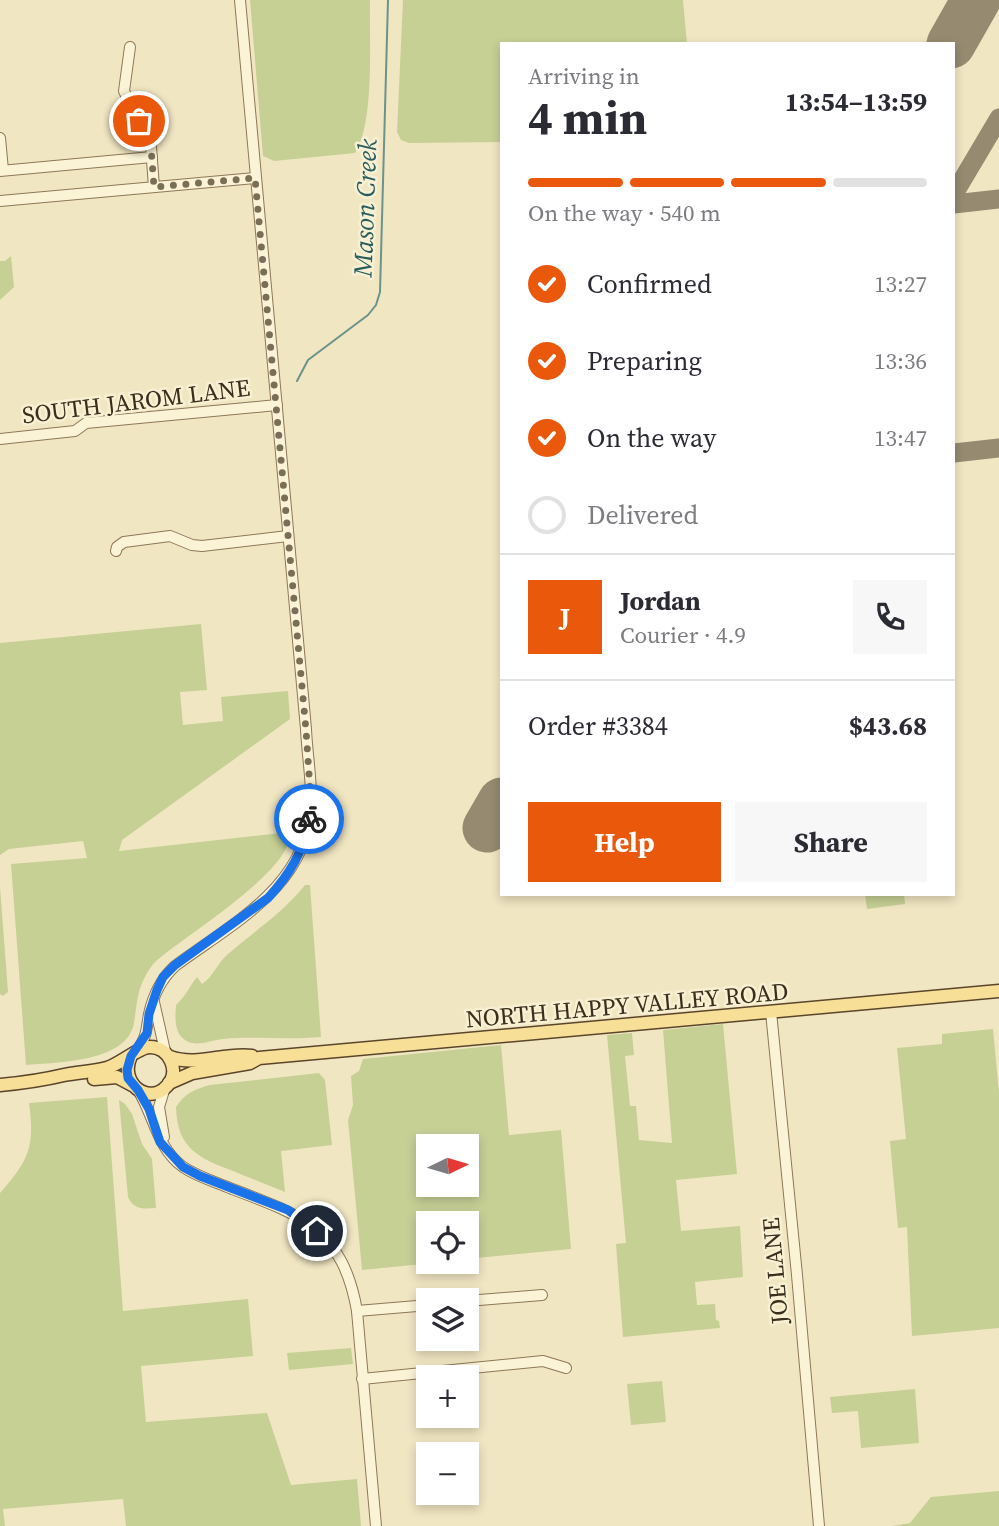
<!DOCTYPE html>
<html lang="en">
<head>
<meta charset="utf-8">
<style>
	:root { --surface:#fff; --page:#f7f7f7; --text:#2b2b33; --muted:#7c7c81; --line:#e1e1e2; --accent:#ea580c }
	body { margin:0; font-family:"Source Serif 4",serif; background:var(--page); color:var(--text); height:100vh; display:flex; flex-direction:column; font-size:26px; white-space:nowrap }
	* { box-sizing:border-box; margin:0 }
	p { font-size:23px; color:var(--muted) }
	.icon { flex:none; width:38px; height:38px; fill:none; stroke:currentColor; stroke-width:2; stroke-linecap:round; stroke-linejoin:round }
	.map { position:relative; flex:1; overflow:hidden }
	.side { position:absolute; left:500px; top:42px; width:455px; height:854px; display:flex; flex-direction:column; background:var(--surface); border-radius:0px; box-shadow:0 4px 10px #0003 }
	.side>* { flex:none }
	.needle { width:46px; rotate:85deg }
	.fabs { position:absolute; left:416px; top:1134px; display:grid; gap:14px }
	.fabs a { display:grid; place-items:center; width:63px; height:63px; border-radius:0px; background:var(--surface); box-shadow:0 4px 10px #0003; font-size:35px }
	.pin { position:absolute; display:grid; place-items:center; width:60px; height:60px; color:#fff; margin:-30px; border:4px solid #fff; border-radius:50%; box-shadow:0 2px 7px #0007 }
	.courier { position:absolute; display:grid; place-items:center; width:70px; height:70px; margin:-35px; border:5px solid #1a73e8; border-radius:50%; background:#fff; color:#222; box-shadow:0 2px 9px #0007 }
	.summary em { font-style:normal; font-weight:700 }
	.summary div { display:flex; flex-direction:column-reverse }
	.summary { display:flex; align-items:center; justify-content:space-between; height:119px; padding:0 28px }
	h1 { font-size:46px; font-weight:700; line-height:52px }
	.bar { display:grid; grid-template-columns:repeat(4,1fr); gap:10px 7px; align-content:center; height:84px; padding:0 28px }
	.bar i { height:9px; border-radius:5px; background:var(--line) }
	.bar .active { background:var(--accent) }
	.bar p { grid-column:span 4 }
	.line { display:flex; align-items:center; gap:18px; padding:0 28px; border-top:2px solid var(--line) }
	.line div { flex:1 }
	.round { display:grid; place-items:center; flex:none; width:74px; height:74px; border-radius:0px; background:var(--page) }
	ol { padding:0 28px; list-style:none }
	li { display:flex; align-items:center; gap:21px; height:77px }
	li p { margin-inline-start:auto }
	li .icon { padding:7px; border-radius:50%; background:var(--accent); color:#fff; stroke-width:4 }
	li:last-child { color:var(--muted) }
	li i { width:38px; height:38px; border:4px solid var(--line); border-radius:50% }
	.action { display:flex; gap:14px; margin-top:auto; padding:14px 28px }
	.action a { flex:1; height:80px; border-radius:0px; background:var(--accent); color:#fff; font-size:28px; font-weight:700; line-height:80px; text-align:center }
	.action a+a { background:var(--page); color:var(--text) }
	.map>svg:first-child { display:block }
	.green { fill:#c6d095; fill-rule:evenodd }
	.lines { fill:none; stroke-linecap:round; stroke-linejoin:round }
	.stream { stroke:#6b938b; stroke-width:2 }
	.taxiway { stroke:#968a70; stroke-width:19 }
	.runway { stroke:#968a70; stroke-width:49 }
	.minor-casing { stroke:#8d7758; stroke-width:12 }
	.major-casing { stroke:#5a452c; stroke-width:15 }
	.minor { stroke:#fbf3d6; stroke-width:10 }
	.major { stroke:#f7df97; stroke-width:12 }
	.done { stroke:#7b6e57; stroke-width:7; stroke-dasharray:0 12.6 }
	.route { stroke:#1a73e8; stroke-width:9 }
	.labels { text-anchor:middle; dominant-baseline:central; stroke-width:5; stroke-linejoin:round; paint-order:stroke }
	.street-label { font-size:24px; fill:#3c2e1d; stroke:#f8f0d3 }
	.water-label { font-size:26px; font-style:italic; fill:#2b5c5d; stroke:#f8f0d3 }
</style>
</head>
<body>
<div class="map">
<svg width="999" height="1526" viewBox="0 0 999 1526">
	<rect width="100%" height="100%" fill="#f1e6c2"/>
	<g class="green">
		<path d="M250,0H370C369,39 375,122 355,153L274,161L263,156Z"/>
		<polygon points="403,0 683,0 687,44 502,44 502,142 409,143 401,140 397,132"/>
		<polygon points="11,256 14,287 0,300 0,261 5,261"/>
		<path d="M201,624L207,690L180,692L183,725L223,721L221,697L288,691L290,719L122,840L119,851L290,832C294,871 182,937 154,963C137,985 138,998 134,1023C127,1063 56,1062 26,1065L11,864L87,858L83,841L9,849L0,855V643Z"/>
		<path d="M305,885H310L321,1037C287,1040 256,1036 223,1039C210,1040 197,1048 185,1040C174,1033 175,1017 176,1005C186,996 189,987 197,977L202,984C213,977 217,964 227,955C254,931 282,914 305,885Z"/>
		<polygon points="0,887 8,992 3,996 0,994"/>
		<polygon points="865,894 904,894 905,904 867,909"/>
		<polygon points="723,1024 737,1174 676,1180 681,1231 740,1226 743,1277 695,1282 697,1305 715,1304 716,1320 719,1321 720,1328 623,1337 616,1244 626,1243 607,1035 632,1033 634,1055 625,1056 630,1106 636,1106 639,1140 672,1143 663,1030"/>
		<polygon points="993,1029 999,1094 999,1328 912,1336 907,1227 898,1228 890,1141 906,1139 897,1048 942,1044 942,1034"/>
		<path d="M501,1045L509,1135L561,1130L571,1249L467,1259V1223H429V1262H443L362,1270L348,1120L353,1105L351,1076L359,1071L363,1059ZM429,1146H467V1185H429Z"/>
		<path d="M319,1073L325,1080L332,1145L281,1151L285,1192C268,1185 250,1178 233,1171C198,1158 177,1148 176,1107C185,1093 195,1089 210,1085Z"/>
		<path d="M107,1097L123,1311L248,1299L253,1356L141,1366L146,1422L267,1413L291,1485L357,1479L361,1526H126L123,1499L3,1509L5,1526H0V1193C29,1160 35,1147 29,1103Z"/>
		<path d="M119,1100L125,1104L132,1114L142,1144L152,1159L156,1208C143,1209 134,1210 128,1197Z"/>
		<polygon points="351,1348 353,1364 289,1370 287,1353"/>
		<polygon points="662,1381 666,1422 631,1425 627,1384"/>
		<polygon points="915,1389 919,1443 861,1448 858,1411 832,1413 830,1397"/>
		<polygon points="999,1491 999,1526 892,1526 910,1523 931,1497"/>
	</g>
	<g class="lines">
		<polyline class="stream" points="297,381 308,360 368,315 376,305 380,292 388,0"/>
		<g class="taxiway">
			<polyline points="954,194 999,118"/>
			<polyline points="954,204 999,199"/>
			<polyline points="954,453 999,448"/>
			<polyline points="492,819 502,835"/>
		</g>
		<g class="runway">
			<polyline points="951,44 976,0"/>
			<polyline points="487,828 502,802"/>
		</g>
		<defs>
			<g id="minor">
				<polyline points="130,47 124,91 151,147 154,187"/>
				<polyline points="0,138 3,170"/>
				<polyline points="0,171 152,157"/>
				<polyline points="0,201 255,178"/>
				<polyline points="0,439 75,431 86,423 277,405"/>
				<polyline points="116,551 117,547 124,542 170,536 192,545 202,546 288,536"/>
				<polyline points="154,1002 165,1051"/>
				<polyline points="771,1012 797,1275 819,1526"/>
				<path d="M137,1051C147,1036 146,1031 149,1014C153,996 161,979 175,966C233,923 308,886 311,805C312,780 307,754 306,729L240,0"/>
				<path d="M138,1090C154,1116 157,1148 183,1167C198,1177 216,1182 232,1189C302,1215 343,1230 357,1311L376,1526"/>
				<polyline points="164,1137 159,1107 165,1087"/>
				<polyline points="467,1301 542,1295"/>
				<polyline points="357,1311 429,1305"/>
				<polyline points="362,1379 543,1361 566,1368"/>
			</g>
			<g id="major">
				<path d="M170,1057C198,1067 224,1052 252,1056"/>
				<polyline points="94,1079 117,1077 132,1085"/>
				<polyline points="169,1083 192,1073 250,1063 259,1058 999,991"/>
				<path d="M0,1085C22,1083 43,1080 64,1075C78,1072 93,1072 107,1068C120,1064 139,1047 150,1047C169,1047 181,1071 167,1086C148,1107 118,1082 131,1056"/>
			</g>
		</defs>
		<use href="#minor" class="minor-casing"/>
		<use href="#major" class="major-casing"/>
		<use href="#minor" class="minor"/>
		<use href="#major" class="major"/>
	</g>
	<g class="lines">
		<polyline class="done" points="139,121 151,147 154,187 255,178 306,730 311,803 309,819"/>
		<path class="route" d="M309,819C304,851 290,874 268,898L175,965L163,977L157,990L149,1014L147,1033L131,1056L127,1070L128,1078L138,1090L149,1109L160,1142L183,1167L200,1176L288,1210L317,1231"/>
	</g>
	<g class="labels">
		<g class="street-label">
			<text transform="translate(136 401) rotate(-7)">SOUTH JAROM LANE</text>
			<text transform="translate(627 1005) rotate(-5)">NORTH HAPPY VALLEY ROAD</text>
			<text transform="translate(775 1271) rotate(-95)">JOE LANE</text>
		</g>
		<g class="water-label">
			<text transform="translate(365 208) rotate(-88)">Mason Creek</text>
		</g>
	</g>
</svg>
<div class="fabs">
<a><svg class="needle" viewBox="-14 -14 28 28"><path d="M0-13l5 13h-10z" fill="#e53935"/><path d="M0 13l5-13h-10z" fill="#7c7c81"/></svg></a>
<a><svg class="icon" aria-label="locate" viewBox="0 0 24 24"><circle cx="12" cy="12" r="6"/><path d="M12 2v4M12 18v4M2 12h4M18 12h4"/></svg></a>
<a><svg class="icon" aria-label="layers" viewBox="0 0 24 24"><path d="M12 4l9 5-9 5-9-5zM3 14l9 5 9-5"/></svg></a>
<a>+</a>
<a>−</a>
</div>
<div class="pin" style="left:139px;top:121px;background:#ea580c"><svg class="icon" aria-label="bag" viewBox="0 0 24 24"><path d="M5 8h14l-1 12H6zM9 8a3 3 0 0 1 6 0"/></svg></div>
<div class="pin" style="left:317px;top:1231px;background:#1f2937"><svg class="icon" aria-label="home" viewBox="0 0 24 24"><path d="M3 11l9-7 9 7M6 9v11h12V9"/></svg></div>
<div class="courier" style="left:309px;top:819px"><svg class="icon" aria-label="bike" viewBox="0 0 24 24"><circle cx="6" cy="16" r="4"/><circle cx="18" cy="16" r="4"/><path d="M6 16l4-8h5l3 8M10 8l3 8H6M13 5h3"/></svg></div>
<section class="side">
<div class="summary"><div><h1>4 min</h1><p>Arriving in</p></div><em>13:54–13:59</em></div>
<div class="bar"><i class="active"></i><i class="active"></i><i class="active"></i><i></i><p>On the way · 540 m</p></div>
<ol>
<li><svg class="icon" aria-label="check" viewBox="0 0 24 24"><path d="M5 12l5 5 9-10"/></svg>Confirmed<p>13:27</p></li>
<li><svg class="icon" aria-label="check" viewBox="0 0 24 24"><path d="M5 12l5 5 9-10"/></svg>Preparing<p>13:36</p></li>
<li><svg class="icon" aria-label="check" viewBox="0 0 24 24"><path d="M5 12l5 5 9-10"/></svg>On the way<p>13:47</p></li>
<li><i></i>Delivered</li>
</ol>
<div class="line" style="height:126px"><b class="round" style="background:var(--accent);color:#fff">J</b><div><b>Jordan</b><p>Courier · 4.9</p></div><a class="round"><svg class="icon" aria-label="phone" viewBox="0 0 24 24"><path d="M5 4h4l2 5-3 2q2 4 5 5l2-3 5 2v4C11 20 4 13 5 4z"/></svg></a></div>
<div class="line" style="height:91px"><div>Order #3384</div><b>$43.68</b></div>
<div class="action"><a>Help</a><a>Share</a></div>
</section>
</div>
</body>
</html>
